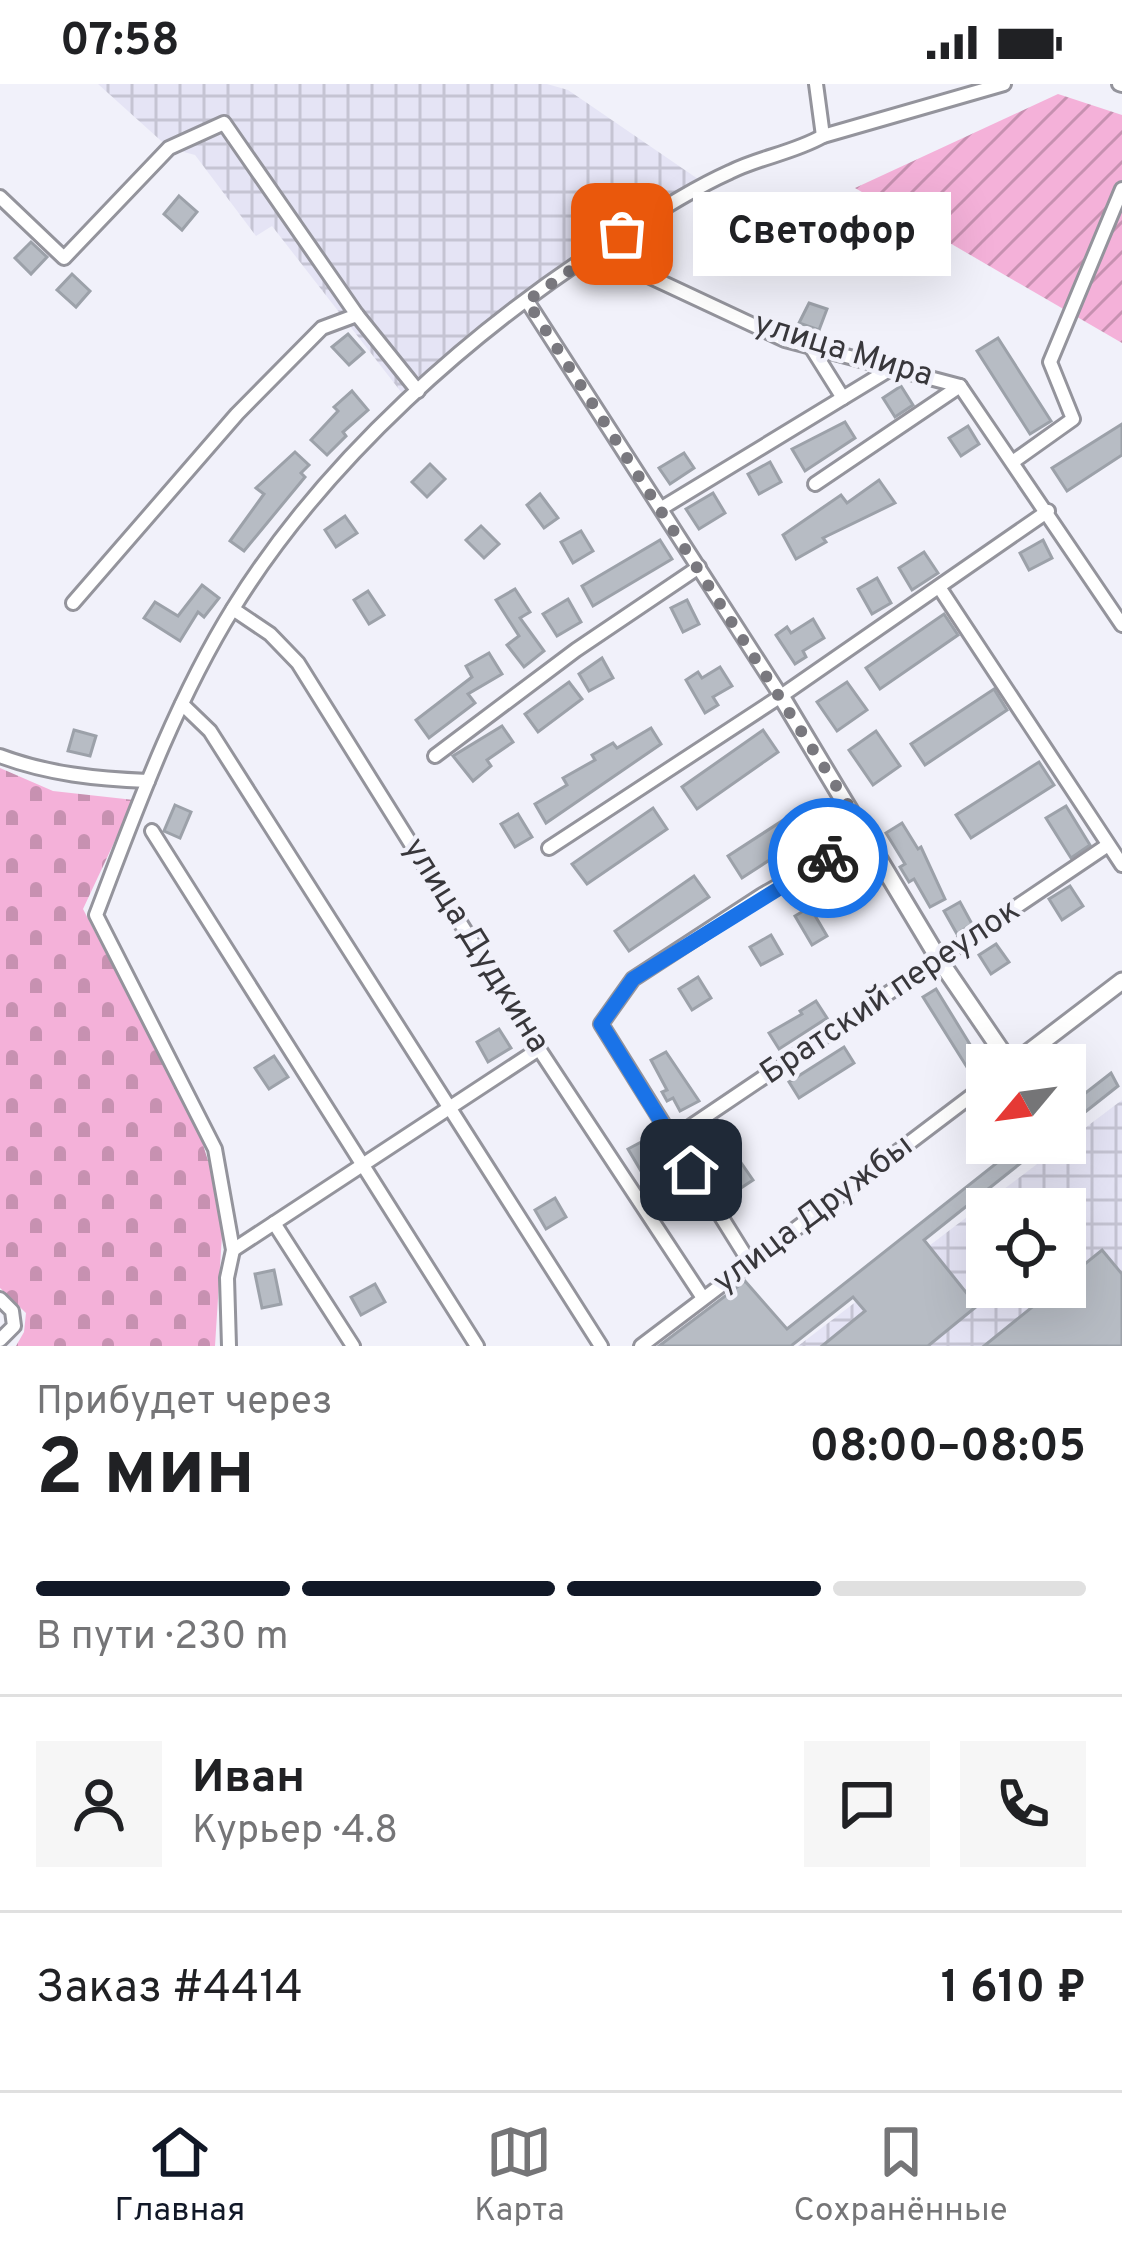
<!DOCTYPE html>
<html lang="ru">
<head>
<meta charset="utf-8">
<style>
	:root { --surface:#fff; --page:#f6f6f6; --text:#202124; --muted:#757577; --line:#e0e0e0; --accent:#111827 }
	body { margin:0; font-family:Overpass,sans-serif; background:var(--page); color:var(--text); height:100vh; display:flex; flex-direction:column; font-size:45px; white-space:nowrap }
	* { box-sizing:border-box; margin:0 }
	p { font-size:39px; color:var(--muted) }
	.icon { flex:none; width:66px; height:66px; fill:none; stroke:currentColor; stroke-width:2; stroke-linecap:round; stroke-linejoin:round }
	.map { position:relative; height:1262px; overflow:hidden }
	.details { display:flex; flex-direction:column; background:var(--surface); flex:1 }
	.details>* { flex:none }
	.needle { width:78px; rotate:241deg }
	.tools { position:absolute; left:966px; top:960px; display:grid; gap:24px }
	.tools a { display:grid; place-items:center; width:120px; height:120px; border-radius:0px; background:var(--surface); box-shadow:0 12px 48px #0002; font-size:60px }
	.pin { position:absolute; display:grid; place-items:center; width:102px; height:102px; color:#fff; margin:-51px; border-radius:24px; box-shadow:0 6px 18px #0006 }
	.courier { position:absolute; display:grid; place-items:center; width:120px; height:120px; margin:-60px; border:9px solid #1a73e8; border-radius:50%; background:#fff; color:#222; box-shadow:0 3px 15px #0007 }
	.bubble { position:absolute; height:84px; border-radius:0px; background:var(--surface); box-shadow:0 12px 48px #0002; font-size:39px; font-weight:700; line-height:84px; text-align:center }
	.head em { font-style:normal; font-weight:700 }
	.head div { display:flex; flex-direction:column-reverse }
	.head { display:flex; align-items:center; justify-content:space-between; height:204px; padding:0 36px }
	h1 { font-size:78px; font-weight:700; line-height:90px }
	.bar { display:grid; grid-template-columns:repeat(4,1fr); gap:18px 12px; align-content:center; height:144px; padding:0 36px }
	.bar i { height:15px; border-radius:9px; background:var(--line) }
	.bar .active { background:var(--accent) }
	.bar p { grid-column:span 4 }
	.line { display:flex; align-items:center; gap:30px; padding:0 36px; border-top:3px solid var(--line) }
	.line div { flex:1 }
	.round { display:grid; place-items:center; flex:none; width:126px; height:126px; border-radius:0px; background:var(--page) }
	.status { display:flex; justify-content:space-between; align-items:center; height:84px; padding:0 60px; background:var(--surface); direction:ltr }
	.status svg { height:33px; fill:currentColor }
	.dock { display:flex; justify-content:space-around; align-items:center; height:168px; border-top:3px solid var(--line); background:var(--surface); font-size:33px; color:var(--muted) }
	.dock a { display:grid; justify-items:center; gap:6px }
	.dock .active { color:var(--accent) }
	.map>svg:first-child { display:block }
	.industrial { fill:url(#industrial-grid); fill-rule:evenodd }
	.cemetery { fill:url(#cemetery-stones) }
	.garden { fill:url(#garden-furrows) }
	.building { fill:#b7bcc4; stroke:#9ca1a9; stroke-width:3 }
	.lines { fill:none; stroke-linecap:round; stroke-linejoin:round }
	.minor-casing { stroke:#94949c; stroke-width:18 }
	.tertiary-casing { stroke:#94949c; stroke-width:21 }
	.minor { stroke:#fff; stroke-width:12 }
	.tertiary { stroke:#fff; stroke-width:15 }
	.done { stroke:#79787e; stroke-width:12; stroke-dasharray:0 21.6 }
	.route { stroke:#1a73e8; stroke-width:15 }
	.labels { text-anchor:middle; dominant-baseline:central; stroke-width:9; stroke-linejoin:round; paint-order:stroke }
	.street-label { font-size:33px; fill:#38373b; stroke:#f1f1fa }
</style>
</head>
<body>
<div class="status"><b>07:58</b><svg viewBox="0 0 49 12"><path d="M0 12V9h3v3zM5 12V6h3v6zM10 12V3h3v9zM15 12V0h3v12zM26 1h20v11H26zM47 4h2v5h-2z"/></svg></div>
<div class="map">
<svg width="1122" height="1262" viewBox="0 0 1122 1262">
	<defs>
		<pattern id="industrial-grid" width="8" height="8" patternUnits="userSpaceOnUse" patternTransform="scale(3)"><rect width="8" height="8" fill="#e5e4f5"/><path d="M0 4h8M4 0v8" fill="none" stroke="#c5c4d3"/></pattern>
		<pattern id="cemetery-stones" width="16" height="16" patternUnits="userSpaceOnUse" patternTransform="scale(3)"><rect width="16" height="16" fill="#f4b1d9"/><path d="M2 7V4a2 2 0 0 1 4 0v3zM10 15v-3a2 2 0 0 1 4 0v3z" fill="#c791b1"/></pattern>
		<pattern id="garden-furrows" width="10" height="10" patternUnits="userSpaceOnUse" patternTransform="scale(3)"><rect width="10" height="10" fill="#f4b1d9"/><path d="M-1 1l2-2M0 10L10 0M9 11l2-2" fill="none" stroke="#c791b1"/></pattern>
	</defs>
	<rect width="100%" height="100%" fill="#f1f1fa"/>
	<g class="industrial">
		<polygon points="98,0 547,0 568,6 698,95 613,150 405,313 272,142 256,152 195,71 169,64"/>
		<path d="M1122,1016V1262H798L963,1136ZM987,1125H1065V1203H987Z"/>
	</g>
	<polygon class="cemetery" points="0,684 53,707 134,716 83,825 200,1051 214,1096 222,1151 215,1262 16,1262 24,1248 26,1229 0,1204"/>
	<polygon class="garden" points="1058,10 1122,31 1122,259 855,104"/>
	<g class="building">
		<polygon points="179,112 197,128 182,146 164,130"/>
		<polygon points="31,158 47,173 31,190 15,174"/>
		<polygon points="72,190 90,207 76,223 57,206"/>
		<polygon points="809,219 827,225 819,246 799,239"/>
		<polygon points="348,250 364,268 349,281 332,263"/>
		<polygon points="998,254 1051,337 1030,350 977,267"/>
		<polygon points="901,302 913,321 895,333 883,314"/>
		<polygon points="352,307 368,326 343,348 346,352 327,371 311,356 338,327 334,323"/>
		<polygon points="845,338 855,354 805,387 792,365"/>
		<polygon points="1122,340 1122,371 1067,407 1052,384"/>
		<polygon points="968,342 979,360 961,372 949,354"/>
		<polygon points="295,368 309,381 301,389 305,393 244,467 230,457 264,410 256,404"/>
		<polygon points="684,369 694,384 670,400 659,384"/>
		<polygon points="770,378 781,398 759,410 748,390"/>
		<polygon points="430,380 445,395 427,413 412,398"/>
		<polygon points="879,396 895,419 823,454 826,458 796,475 783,451 841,411 847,419"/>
		<polygon points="713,409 725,429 699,445 686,425"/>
		<polygon points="540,410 558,434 544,444 527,421"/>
		<polygon points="345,432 357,449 336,463 325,446"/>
		<polygon points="481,442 499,460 484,474 466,456"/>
		<polygon points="581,447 593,467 573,479 561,458"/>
		<polygon points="660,456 672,475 593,522 582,502"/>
		<polygon points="1043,456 1052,474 1029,486 1020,469"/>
		<polygon points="924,468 938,489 912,506 899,484"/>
		<polygon points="877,494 891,519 872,530 858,505"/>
		<polygon points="202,501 219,514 204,533 198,528 180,557 144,534 155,518 178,532"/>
		<polygon points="515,505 530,528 520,534 544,567 524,583 507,561 519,552 496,516"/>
		<polygon points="368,507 384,531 369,540 354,516"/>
		<polygon points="568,515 581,538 557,552 543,530"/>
		<polygon points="687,516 699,540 683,548 671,524"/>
		<polygon points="944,530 958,551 880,605 866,584"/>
		<polygon points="813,535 824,554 803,567 806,573 795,580 776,551 787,543 791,549"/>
		<polygon points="489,569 502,590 468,610 475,619 429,654 416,636 472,593 466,582"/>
		<polygon points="602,574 613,594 589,607 579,590"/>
		<polygon points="720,583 732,602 713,613 718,621 705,629 686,596 698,588 702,594"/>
		<polygon points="569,598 582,615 538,648 525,630"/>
		<polygon points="847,598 867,626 837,647 817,618"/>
		<polygon points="994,605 1007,626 925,681 911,660"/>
		<polygon points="502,642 513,658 487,676 491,682 473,697 453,672"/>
		<polygon points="651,644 661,660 546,739 535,720 567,701 563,694 595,676 592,671 613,659 617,664"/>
		<polygon points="74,646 96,652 90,672 68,667"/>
		<polygon points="763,646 778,668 697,725 682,703"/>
		<polygon points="876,647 900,682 873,701 849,666"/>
		<polygon points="1039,678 1054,701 971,754 956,731"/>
		<polygon points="808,720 823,741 742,794 728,772"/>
		<polygon points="175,721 191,728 180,754 164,747"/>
		<polygon points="1066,722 1090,761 1071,774 1046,734"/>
		<polygon points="653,724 667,745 587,800 572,780"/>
		<polygon points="518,730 532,753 515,763 501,740"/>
		<polygon points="902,739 918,765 921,763 945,815 930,823 914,795 909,798 900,783 905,780 886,749"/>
		<polygon points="694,792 709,813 629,867 615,847"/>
		<polygon points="1070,802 1083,822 1062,836 1049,815"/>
		<polygon points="960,818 972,840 957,850 944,827"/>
		<polygon points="810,823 827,852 812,861 795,832"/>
		<polygon points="771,851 782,870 761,881 750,863"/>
		<polygon points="996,860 1009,878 991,890 979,871"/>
		<polygon points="698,893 711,914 692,926 679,905"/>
		<polygon points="936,905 982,980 970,988 923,913"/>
		<polygon points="816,917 827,934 779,965 769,949 802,930 800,927"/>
		<polygon points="499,945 511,964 488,978 477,958"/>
		<polygon points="844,963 854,979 799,1014 789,998"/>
		<polygon points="666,968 699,1017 680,1027 673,1014 667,1017 662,1008 667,1006 651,976"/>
		<polygon points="274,972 288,993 269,1005 255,984"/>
		<polygon points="1111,989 1118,1002 1065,1044 1065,1025"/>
		<polygon points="724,1054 753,1096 738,1106 718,1076 712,1080 704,1067"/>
		<polygon points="645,1056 658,1078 641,1087 628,1065"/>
		<polygon points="1022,1059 1046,1059 924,1156 977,1222 928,1262 822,1262 865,1227 853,1213 791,1262 659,1262 745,1197 787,1245"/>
		<polygon points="555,1114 566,1133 546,1145 535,1126"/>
		<polygon points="1102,1166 1122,1190 1122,1262 984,1262 1057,1203 1065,1203 1065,1196"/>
		<polygon points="274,1186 281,1220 262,1224 255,1190"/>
		<polygon points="375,1200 385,1218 361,1231 351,1213"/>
	</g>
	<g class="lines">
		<defs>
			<g id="minor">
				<polyline points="816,0 823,52"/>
				<polyline points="1119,0 1122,1"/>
				<polyline points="0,113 64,174 169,64 224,39 357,231 418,307"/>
				<polyline points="595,167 785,256 960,302 1122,541"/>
				<polyline points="527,217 781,612"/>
				<polyline points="811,263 843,314"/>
				<polyline points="1014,377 1073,335 1050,278 1122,105"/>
				<polyline points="815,400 960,302"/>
				<polyline points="662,424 892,284"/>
				<polyline points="939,503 1122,781"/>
				<polyline points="73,519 237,330 322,244 357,231"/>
				<polyline points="233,525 270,550 298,579 539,965 703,1214"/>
				<polyline points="182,620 210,647 601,1262"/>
				<path d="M0,672C48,690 97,695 148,697"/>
				<polyline points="435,672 576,566 699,483"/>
				<polyline points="152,747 477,1262"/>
				<polyline points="549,764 781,612 1048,427"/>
				<polyline points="672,1055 1108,761"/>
				<polyline points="274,1139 353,1262"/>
				<polyline points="233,1166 539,965"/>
				<polyline points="750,1179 601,940 633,895 762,811 868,751"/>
				<polyline points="0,1215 12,1227 14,1242 0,1256"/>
				<path d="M229,1262L227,1194L233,1166L215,1065L96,831C136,726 175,618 234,523C325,376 473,244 619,152C654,130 692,105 730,88C760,73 793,69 823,52L1004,0"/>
				<polyline points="641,1262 987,1000"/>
			</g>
			<g id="tertiary">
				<polyline points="781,612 940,877 1011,981"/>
				<polyline points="1012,981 1122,897"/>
			</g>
		</defs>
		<use href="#minor" class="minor-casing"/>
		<use href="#tertiary" class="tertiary-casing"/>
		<use href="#minor" class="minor"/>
		<use href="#tertiary" class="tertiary"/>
	</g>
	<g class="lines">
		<polyline class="done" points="622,150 527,217 868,752 828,774"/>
		<polyline class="route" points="691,1086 601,940 633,895 828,774"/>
	</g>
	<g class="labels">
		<g class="street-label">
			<text transform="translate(843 267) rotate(17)">улица Мира</text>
			<text transform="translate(475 862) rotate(58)">улица Дудкина</text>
			<text transform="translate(891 909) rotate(-34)">Братский переулок</text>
			<text transform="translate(814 1131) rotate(-37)">улица Дружбы</text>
		</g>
	</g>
</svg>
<div class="tools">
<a><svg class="needle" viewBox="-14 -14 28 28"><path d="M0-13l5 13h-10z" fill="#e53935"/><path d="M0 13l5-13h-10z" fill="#757577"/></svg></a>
<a><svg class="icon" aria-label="locate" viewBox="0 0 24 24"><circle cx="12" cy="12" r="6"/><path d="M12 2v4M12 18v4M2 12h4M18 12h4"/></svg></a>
</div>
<div class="pin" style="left:622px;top:150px;background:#ea580c"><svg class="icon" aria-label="bag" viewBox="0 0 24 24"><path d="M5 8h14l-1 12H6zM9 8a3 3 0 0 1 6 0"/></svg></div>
<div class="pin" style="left:691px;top:1086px;background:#1f2937"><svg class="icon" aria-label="home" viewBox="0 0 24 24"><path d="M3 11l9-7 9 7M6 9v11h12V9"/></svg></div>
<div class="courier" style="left:828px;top:774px"><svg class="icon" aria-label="bike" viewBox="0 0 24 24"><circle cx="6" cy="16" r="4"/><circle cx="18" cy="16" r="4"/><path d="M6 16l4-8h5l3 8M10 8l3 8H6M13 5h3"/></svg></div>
<div class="bubble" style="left:693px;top:108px;width:258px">Светофор</div>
</div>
<section class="details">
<div class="head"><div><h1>2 мин</h1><p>Прибудет через</p></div><em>08:00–08:05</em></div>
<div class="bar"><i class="active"></i><i class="active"></i><i class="active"></i><i></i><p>В пути · 230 m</p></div>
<div class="line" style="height:216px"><a class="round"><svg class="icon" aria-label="person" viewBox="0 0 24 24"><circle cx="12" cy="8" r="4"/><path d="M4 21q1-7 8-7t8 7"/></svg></a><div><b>Иван</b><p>Курьер · 4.8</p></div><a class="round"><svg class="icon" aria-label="chat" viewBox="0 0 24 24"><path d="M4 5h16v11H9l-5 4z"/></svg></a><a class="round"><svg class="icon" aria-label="phone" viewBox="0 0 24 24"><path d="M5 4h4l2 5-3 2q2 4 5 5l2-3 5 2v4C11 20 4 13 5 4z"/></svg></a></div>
<div class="line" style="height:156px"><div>Заказ #4414</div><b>1 610 ₽</b></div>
</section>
<nav class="dock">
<a class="active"><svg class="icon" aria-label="home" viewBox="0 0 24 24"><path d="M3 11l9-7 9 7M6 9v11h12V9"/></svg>Главная</a>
<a><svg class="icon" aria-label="map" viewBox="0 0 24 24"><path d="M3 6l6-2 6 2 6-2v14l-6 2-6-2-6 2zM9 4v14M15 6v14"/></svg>Карта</a>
<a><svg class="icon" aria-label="saved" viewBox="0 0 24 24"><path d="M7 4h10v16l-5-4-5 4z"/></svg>Сохранённые</a>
</nav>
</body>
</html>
